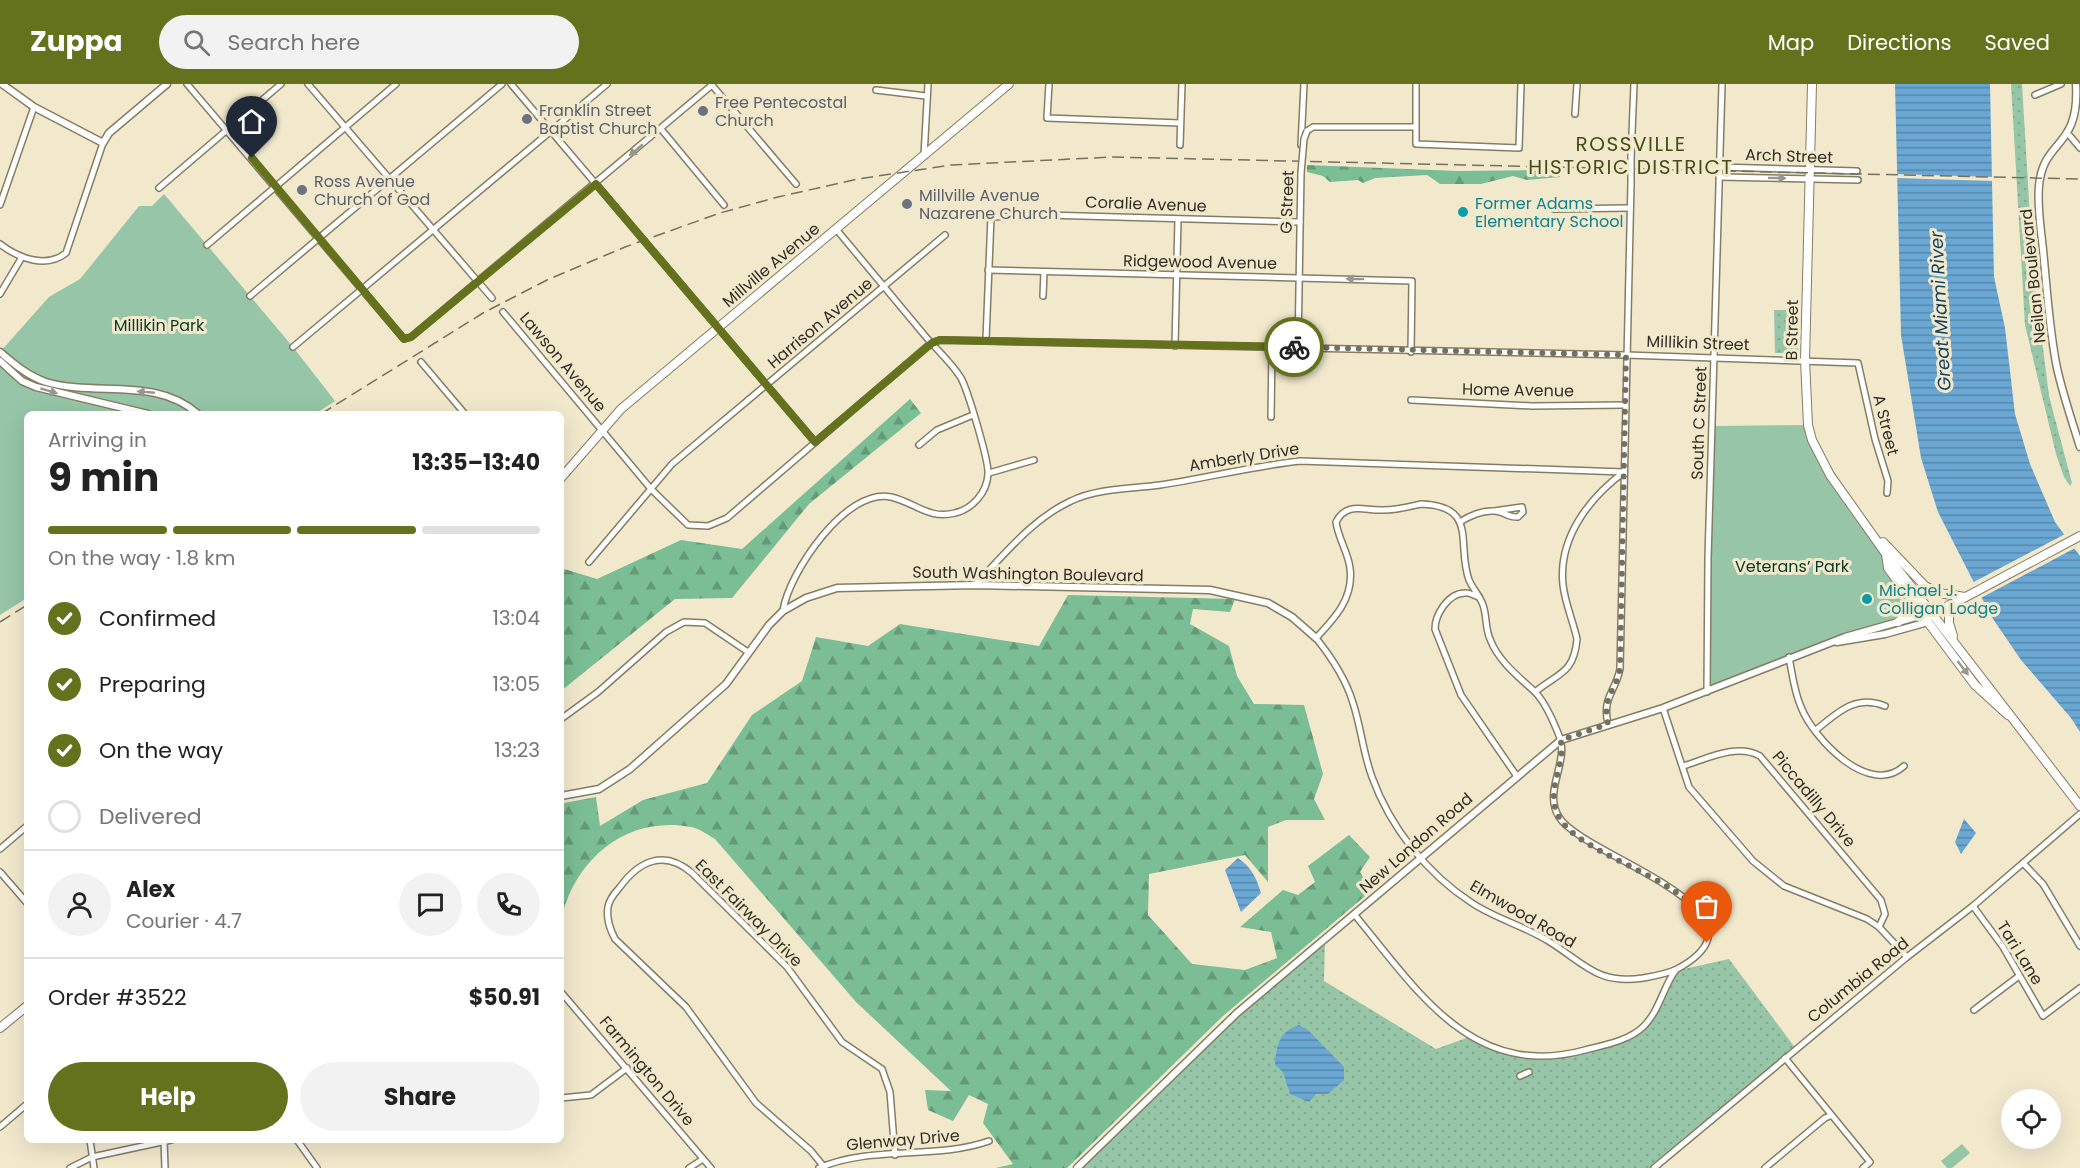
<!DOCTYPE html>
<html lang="en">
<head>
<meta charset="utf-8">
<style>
	:root { --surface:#fff; --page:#f2f2f2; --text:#222; --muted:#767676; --line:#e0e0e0; --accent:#65721d }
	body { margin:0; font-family:Poppins,sans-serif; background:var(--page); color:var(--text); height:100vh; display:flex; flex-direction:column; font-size:22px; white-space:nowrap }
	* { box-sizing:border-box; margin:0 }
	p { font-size:20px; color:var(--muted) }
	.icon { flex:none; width:33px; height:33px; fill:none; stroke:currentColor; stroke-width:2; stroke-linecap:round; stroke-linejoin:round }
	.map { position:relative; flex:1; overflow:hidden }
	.details { position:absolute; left:24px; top:327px; width:540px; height:732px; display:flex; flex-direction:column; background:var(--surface); border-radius:9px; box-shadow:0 6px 24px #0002 }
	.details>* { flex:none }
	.buttons { position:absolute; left:2001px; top:1005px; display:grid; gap:12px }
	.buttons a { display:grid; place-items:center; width:60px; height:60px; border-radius:50%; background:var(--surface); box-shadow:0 6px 24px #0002; font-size:30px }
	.pin { position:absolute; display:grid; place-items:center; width:51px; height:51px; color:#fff; margin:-62px -26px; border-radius:50% 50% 50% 0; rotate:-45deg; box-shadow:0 0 6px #0007 }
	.pin .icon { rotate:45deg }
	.courier { position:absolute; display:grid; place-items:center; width:60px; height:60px; margin:-30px; border:4px solid #65721d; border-radius:50%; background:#fff; color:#222; box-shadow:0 2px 8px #0007 }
	.head em { font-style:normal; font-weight:700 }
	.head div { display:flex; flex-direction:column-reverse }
	.head { display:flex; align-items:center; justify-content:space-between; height:102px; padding:0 24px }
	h1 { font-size:39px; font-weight:700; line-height:45px }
	.bar { display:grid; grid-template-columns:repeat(4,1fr); gap:9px 6px; align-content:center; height:72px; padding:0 24px }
	.bar i { height:8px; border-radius:4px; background:var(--line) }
	.bar .current { background:var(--accent) }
	.bar p { grid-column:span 4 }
	.line { display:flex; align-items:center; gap:15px; padding:0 24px; border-top:2px solid var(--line) }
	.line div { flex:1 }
	.round { display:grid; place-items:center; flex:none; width:63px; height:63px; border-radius:32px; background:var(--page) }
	ol { padding:0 24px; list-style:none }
	li { display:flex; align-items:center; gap:18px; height:66px }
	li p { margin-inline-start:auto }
	li .icon { padding:6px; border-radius:50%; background:var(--accent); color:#fff; stroke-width:4 }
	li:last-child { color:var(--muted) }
	li i { width:33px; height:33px; border:3px solid var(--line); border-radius:50% }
	.button { display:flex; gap:12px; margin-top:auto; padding:12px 24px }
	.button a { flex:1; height:69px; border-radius:36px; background:var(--accent); color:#fff; font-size:24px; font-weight:700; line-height:69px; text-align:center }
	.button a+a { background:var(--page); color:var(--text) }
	header { display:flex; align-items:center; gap:36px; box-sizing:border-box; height:84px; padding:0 30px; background:var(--accent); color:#fff }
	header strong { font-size:28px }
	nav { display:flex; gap:33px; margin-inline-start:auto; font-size:21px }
	.search { width:420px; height:54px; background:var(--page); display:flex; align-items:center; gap:15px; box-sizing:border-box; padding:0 21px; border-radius:33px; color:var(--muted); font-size:22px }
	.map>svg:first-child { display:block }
	.grass { fill:url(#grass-dots) }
	.forest { fill:url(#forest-firs) }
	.park { fill:#96c6a7 }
	.water { fill:url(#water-rules) }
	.pier { fill:#f2e9cd }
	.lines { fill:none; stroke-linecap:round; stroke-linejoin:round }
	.minor-casing { stroke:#857d63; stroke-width:8 }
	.tertiary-casing { stroke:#857d63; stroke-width:9 }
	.secondary-casing { stroke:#857d63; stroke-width:10 }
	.minor { stroke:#fff; stroke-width:5 }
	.tertiary { stroke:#fff; stroke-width:6 }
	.secondary { stroke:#fff; stroke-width:8 }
	.rail { stroke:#76705f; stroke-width:1.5; stroke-dasharray:12 6; stroke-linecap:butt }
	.minor-bridge-casing { stroke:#857d63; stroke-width:8; stroke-linecap:butt }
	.minor-bridge { stroke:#fff; stroke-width:5 }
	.oneway { fill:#989691 }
	.done { stroke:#756f5e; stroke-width:6; stroke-dasharray:0 10.8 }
	.route { stroke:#65721d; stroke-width:8 }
	.worship-dot { fill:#6b7280; stroke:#f2e9cd; stroke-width:2 }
	.culture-dot { fill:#0f9aa8; stroke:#f2e9cd; stroke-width:2 }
	.labels { text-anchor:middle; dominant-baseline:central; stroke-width:6; stroke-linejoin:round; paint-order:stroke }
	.worship-label { font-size:16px; fill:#5b616d; stroke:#f2e9cd; text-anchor:start }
	.street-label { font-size:16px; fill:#322e23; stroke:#f2e9cd }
	.culture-label { font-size:16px; fill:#0d838f; stroke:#f2e9cd; text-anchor:start }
	.park-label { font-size:16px; fill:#063c22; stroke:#f2e9cd }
	.water-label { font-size:18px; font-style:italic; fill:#124260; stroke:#f2e9cd }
	.quarter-label { font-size:20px; letter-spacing:1.5px; fill:#444d14; stroke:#f2e9cd }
</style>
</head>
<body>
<header>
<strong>Zuppa</strong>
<div class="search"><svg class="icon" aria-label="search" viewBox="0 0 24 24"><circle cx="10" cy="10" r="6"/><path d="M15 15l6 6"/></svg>Search here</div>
<nav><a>Map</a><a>Directions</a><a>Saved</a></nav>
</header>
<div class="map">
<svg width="2080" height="1084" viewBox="0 0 2080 1084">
	<defs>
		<pattern id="grass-dots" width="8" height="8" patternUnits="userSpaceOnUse" patternTransform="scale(1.5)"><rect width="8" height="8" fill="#96c6a7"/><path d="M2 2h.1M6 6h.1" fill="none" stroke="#82aa8f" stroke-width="1.8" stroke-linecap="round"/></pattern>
		<pattern id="forest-firs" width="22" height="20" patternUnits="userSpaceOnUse" patternTransform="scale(1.5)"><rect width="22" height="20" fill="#7bbd94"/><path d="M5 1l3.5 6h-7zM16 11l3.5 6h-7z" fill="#659a78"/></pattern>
		<pattern id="water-rules" width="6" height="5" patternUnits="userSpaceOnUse" patternTransform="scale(1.5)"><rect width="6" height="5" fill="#6aa7d3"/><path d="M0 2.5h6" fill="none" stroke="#5888ab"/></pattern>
	</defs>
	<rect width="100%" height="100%" fill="#f2e9cd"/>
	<g class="grass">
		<polygon points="2011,0 2022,0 2033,184 2049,312 2072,399 2070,402 2064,393 2056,370 2025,241"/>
		<polygon points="1774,226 1798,226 1798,269 1775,269"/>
		<polygon points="1325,855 1324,897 1436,965 1469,953 1515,971 1575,968 1636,949 1644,942 1675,887 1729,875 1796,965 1654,1084 1077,1084 1201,963"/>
	</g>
	<g class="forest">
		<polygon points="1307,81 1458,87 1560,86 1560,93 1527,96 1513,92 1481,100 1440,100 1427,91 1375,94 1363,99 1358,96 1330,98 1323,92 1307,88"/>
		<polygon points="910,315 921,329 809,420 732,514 675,515 561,607 561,484 597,495 681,456 742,465"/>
		<path d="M1068,511L1235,515L1230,528L1193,525L1190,540L1229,562L1237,592L1254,620L1304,621L1323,690L1314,715L1325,736H1286L1268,743V798L1245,771L1149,790L1148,831L1192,880L1245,886L1277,874L1271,848L1240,843L1283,806L1298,811L1315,798L1308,782L1349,751L1370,773L1360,788L1371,807L1223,932L1067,1084H996L1013,1080L983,1039L988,1020L969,1011L953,1037L928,1026L925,1006L951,1007L856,918L715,755C708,751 699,744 691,743C633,732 584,767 565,821C562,830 565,845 561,851V726L564,719L596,713L600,742L643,716L707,699L752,631L802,597L816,553L868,562L900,540L1039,562Z"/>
	</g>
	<g class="park">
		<polygon points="164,110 293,263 335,317 315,330 27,330 27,514 0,531 0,268 49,213 80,195 139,122 152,122"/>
		<polygon points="1808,341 1845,413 1913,518 1904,533 1845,553 1707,608 1713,342"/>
		<polygon points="1962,1060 1970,1069 1952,1084 1947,1084 1941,1077"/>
	</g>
	<g class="water">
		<polygon points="1895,0 1990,0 1994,193 2005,244 2015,330 2030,380 2055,438 2080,472 2080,648 2071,634 2021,576 1991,532 1938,428 1921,374 1901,251"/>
		<polygon points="1964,735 1976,749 1961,770 1955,758"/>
		<path d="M1238,774C1251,783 1256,793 1261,809L1241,828L1225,786Z"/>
		<path d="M1299,941L1309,947L1344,983V996L1328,1010H1316L1309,1018L1290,1010L1283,988L1275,981C1276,963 1279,947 1299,941Z"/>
	</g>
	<g class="pier">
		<polygon points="1894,90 1995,93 1995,97 1894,94"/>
		<polygon points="2067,449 2077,463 1979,515 1970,500"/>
	</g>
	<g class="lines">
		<defs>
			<g id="minor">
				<polyline points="187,0 404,255 411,253 712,1"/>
				<polyline points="308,0 492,214"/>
				<polyline points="511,0 815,358"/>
				<polyline points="711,0 796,100"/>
				<polyline points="1049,0 1047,34 1180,39"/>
				<polyline points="1416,0 1416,60 1519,64 1521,0"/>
				<polyline points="876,6 926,12"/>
				<polyline points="2035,11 2061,0"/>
				<polyline points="1575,30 1577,0"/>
				<polyline points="661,45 724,121"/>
				<polyline points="1307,47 1313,43 1415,43"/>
				<polyline points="2070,52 2080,64"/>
				<polyline points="1180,61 1182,0"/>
				<polyline points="1301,61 1304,0"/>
				<polyline points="924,72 928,0"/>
				<polyline points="1631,74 1634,0"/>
				<polyline points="1720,83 1857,87"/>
				<polyline points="1719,93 1858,96"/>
				<polyline points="159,104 281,0"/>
				<polyline points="0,121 34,23"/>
				<polyline points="1554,125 1630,124"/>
				<path d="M0,160C18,174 46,185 66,169L103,59"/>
				<polyline points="207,161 396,0"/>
				<polyline points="988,186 1412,197 1411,268"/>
				<polyline points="0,210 22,173"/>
				<polyline points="250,212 502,0"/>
				<polyline points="1043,212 1044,188"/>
				<polyline points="503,228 651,405 688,441 708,442 727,434 931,259 940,256 1626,271 1858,279 1875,355 1888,397 1887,409"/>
				<polyline points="986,255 991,133 1045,131 1300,138"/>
				<polyline points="1175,262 1178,135"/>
				<polyline points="293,263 607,0"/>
				<polyline points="1298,263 1301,89"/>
				<polyline points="421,278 465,330"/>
				<polyline points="1411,316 1532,322 1625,321"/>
				<polyline points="1271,333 1272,264"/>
				<polyline points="919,361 937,346 973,331"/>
				<polyline points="989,389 1034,376"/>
				<path d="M1421,420C1479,422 1456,460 1469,496C1473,505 1480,512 1483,521C1487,532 1485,544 1490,555C1498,577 1519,593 1535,608C1545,618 1555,641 1560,654C1568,680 1543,708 1559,733C1582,772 1785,827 1677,885C1667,890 1654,892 1643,894C1598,901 1585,880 1550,858C1525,842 1496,835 1472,819C1427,790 1390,743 1372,693C1363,669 1361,643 1353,619C1346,595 1332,574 1316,554C1335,534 1354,514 1350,484C1348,468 1338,454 1336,438C1347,417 1364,427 1383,426C1396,426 1408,423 1421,420Z"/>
				<path d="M1460,438C1469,432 1483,426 1494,427C1503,427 1509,434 1518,433L1523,428L1522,423L1494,427"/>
				<polyline points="589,478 672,380 945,151"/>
				<path d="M975,501C1004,471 1032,435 1071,417C1097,404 1132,405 1160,401C1207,394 1253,382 1300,377L1624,388"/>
				<path d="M1479,513C1475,512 1469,508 1465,509C1448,509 1435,531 1435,545L1461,611L1516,691"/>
				<path d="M783,527C788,490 846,403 891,413C914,418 929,436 955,429C972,425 987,409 988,390C989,377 968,307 961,294C952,279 937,266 926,253C896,217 866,181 836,145"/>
				<path d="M1789,573C1792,589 1794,607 1801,623C1813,654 1869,714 1904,682"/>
				<path d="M1535,608C1558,589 1574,590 1577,555C1573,537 1565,519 1563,501C1558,454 1589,414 1624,388"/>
				<polyline points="1707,608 1708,474 1722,0"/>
				<polyline points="1663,624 1689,703 1753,777 1784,802 1867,835 1879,843 1907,873"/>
				<polyline points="561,635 598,608 666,548 684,538 705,539 748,568"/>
				<path d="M1608,640C1602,613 1615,609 1620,585L1631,99"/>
				<path d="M1816,646C1838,628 1856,610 1885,622"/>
				<path d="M1683,682C1707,675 1736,659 1760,672L1881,816L1885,830L1879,843"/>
				<polyline points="0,765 27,742"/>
				<polyline points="2023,779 2043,800 2080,862"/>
				<polyline points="0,788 27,819"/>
				<polyline points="1973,822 2003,863 2043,932 2080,904"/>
				<path d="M1354,830C1417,906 1472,997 1585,966C1604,961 1629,957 1644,942C1659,927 1663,904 1675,887"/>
				<polyline points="561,908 711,1084"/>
				<polyline points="1974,926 2019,892"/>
				<polyline points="1785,974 1870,1078 1863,1084"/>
				<polyline points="1520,992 1529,988"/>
				<polyline points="561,1014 591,1011 627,984"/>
				<polyline points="0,1043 27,1020"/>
				<polyline points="90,1056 94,1084"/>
				<polyline points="164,1056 165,1084"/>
				<polyline points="297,1056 317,1084"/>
				<polyline points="70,1084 92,1073 171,1056"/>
				<polyline points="689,1084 703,1075"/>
				<path d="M819,1084C872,1061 935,1076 989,1057"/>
				<path d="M825,1084L811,1067L756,1019L686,923L615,855C610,845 606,835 608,823C609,815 615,809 620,803C639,777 664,765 692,789L787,883L842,958L882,985L890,1008L895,1071"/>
				<polyline points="1654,1084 1907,873 1973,822 2080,730"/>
				<polyline points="1765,1084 1825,1034 1830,1032"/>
			</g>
			<g id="tertiary">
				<polyline points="2,0 34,23 103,59 109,49 167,0"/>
				<path d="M2076,0C2080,66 2043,54 2039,102C2037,123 2041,145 2043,166C2047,205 2049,245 2057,284C2063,311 2072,337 2080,363"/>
				<path d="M0,268C14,280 28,292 46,298C96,313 156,292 198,330"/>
				<polyline points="0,277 22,297 36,303 148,330"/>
				<polyline points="1837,558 1885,550 1928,538"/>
				<polyline points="561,712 599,705 630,685 726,600 769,541 783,527 806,514 837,504 975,501 1210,506 1268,519 1292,533 1316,554"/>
				<polyline points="1077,1084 1237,929 1561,656 1663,624 1845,553 1923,531"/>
			</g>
			<g id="secondary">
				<polyline points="1812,0 1805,276 1808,341 1812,356 1830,391 1886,470 2080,722"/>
				<polyline points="561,394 621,325 1009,0"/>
				<polyline points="1883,458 1925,502 1939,509 1965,513"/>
				<polyline points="1886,470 1888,484 1939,553 1975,601 2008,631"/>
				<polyline points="1949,521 1949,539 1953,552"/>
				<polyline points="1932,531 2080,452"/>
				<polyline points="1898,538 1907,531 1913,518"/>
				<polyline points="0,944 27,922"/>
			</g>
		</defs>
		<use href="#minor" class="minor-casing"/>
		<use href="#tertiary" class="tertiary-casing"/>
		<use href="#secondary" class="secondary-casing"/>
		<use href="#minor" class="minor"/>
		<use href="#tertiary" class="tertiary"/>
		<use href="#secondary" class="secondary"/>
		<g class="rail">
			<polyline points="321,330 483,229 547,196 625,163 720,129 778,113 858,95 951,81 1113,73 2080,95"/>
			<polyline points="0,538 27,521"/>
		</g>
		<defs>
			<g id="minor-bridge">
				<polyline points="1301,89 1304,55 1307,47"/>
				<polyline points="1631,99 1631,74"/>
			</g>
		</defs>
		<use href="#minor-bridge" class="minor-bridge-casing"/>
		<use href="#minor-bridge" class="minor-bridge"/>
	</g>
	<defs><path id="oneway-solid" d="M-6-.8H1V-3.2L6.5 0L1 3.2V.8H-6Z" transform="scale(1.5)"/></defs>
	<g class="oneway">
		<use href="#oneway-solid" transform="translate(636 66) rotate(140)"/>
		<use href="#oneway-solid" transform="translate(1777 94) rotate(1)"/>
		<use href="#oneway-solid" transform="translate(1355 195) rotate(-179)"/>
		<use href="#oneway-solid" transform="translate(49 307) rotate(17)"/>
		<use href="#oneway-solid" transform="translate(146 308) rotate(-175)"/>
		<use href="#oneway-solid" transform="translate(1963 584) rotate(52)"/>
	</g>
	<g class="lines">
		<path class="done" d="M1294,263L1626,271L1620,585C1615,609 1602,613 1608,640L1561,656C1561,662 1562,668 1561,674C1558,692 1551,705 1555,723C1566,771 1680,787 1708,841L1707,859"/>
		<polyline class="route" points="252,74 404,255 411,253 596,100 815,358 932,259 940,256 1294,263"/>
	</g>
	<g class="worship-dot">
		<circle cx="703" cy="27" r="6"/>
		<circle cx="527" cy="35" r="6"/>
		<circle cx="302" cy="106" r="6"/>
		<circle cx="907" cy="120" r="6"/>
	</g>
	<g class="culture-dot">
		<circle cx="1463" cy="128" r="6"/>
		<circle cx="1867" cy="515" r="6"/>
	</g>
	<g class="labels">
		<g class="worship-label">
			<text x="715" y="18">Free Pentecostal<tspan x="715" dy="18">Church</tspan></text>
			<text x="539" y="26">Franklin Street<tspan x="539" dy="18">Baptist Church</tspan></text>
			<text x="314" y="97">Ross Avenue<tspan x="314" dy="18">Church of God</tspan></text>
			<text x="919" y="111">Millville Avenue<tspan x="919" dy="18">Nazarene Church</tspan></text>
		</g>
		<g class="street-label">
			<text transform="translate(1789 72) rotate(2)">Arch Street</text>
			<text transform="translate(1287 118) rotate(-88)">G Street</text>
			<text transform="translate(1146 120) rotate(2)">Coralie Avenue</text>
			<text transform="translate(1200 178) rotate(1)">Ridgewood Avenue</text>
			<text transform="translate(771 181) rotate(-40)">Millville Avenue</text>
			<text transform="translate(2033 192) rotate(-96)">Neilan Boulevard</text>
			<text transform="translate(820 239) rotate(-40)">Harrison Avenue</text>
			<text transform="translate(1792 246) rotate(-89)">B Street</text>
			<text transform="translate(1698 259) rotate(2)">Millikin Street</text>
			<text transform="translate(563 278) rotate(50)">Lawson Avenue</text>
			<text transform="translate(1518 306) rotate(1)">Home Avenue</text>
			<text transform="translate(1699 339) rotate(-88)">South C Street</text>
			<text transform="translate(1886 341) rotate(76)">A Street</text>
			<text transform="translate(1244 373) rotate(-9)">Amberly Drive</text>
			<text transform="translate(1028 490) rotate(1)">South Washington Boulevard</text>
			<text transform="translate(1814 715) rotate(50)">Piccadilly Drive</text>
			<text transform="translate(1416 759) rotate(-41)">New London Road</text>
			<text transform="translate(749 829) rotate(45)">East Fairway Drive</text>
			<text transform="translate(1523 830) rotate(30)">Elmwood Road</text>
			<text transform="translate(2020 869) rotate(58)">Tari Lane</text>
			<text transform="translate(1858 896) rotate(-39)">Columbia Road</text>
			<text transform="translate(647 987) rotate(50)">Farmington Drive</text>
			<text transform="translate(903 1056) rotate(-5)">Glenway Drive</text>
		</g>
		<g class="culture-label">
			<text x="1475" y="119">Former Adams<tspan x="1475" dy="18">Elementary School</tspan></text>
			<text x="1879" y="506">Michael J.<tspan x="1879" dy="18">Colligan Lodge</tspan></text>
		</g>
		<g class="park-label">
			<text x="159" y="241">Millikin Park</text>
			<text x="1792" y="482">Veterans’ Park</text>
		</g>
		<g class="water-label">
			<text transform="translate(1940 227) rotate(-93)">Great Miami River</text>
		</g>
		<g class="quarter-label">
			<text x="1631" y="60">ROSSVILLE<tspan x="1631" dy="23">HISTORIC DISTRICT</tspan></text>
		</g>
	</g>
</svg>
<div class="buttons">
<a><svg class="icon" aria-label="locate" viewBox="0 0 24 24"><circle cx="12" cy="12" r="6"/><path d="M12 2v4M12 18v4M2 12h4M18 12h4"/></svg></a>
</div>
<div class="pin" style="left:1707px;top:859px;background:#ea580c"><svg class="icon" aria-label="bag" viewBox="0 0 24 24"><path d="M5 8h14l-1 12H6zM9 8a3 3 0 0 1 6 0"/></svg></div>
<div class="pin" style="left:252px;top:74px;background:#1f2937"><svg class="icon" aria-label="home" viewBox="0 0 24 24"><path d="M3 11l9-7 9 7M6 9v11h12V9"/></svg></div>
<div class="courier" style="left:1294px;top:263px"><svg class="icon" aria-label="bike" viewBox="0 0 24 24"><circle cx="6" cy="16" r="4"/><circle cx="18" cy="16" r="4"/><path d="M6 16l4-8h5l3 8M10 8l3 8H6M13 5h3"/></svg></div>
<section class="details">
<div class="head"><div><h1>9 min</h1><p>Arriving in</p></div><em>13:35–13:40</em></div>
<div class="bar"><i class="current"></i><i class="current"></i><i class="current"></i><i></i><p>On the way · 1.8 km</p></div>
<ol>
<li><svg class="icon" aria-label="check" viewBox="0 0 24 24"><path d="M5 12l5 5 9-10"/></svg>Confirmed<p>13:04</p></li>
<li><svg class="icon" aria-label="check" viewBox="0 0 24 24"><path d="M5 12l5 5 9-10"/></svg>Preparing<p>13:05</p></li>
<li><svg class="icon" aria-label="check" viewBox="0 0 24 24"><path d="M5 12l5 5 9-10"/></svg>On the way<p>13:23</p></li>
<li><i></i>Delivered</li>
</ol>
<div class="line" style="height:108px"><a class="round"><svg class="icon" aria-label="person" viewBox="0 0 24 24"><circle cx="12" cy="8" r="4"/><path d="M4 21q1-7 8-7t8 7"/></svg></a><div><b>Alex</b><p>Courier · 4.7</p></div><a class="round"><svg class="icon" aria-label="chat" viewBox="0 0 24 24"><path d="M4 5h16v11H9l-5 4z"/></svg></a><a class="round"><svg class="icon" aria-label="phone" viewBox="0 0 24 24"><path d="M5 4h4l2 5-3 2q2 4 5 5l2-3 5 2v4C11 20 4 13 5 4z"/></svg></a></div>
<div class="line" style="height:78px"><div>Order #3522</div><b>$50.91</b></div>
<div class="button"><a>Help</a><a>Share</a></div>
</section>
</div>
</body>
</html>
